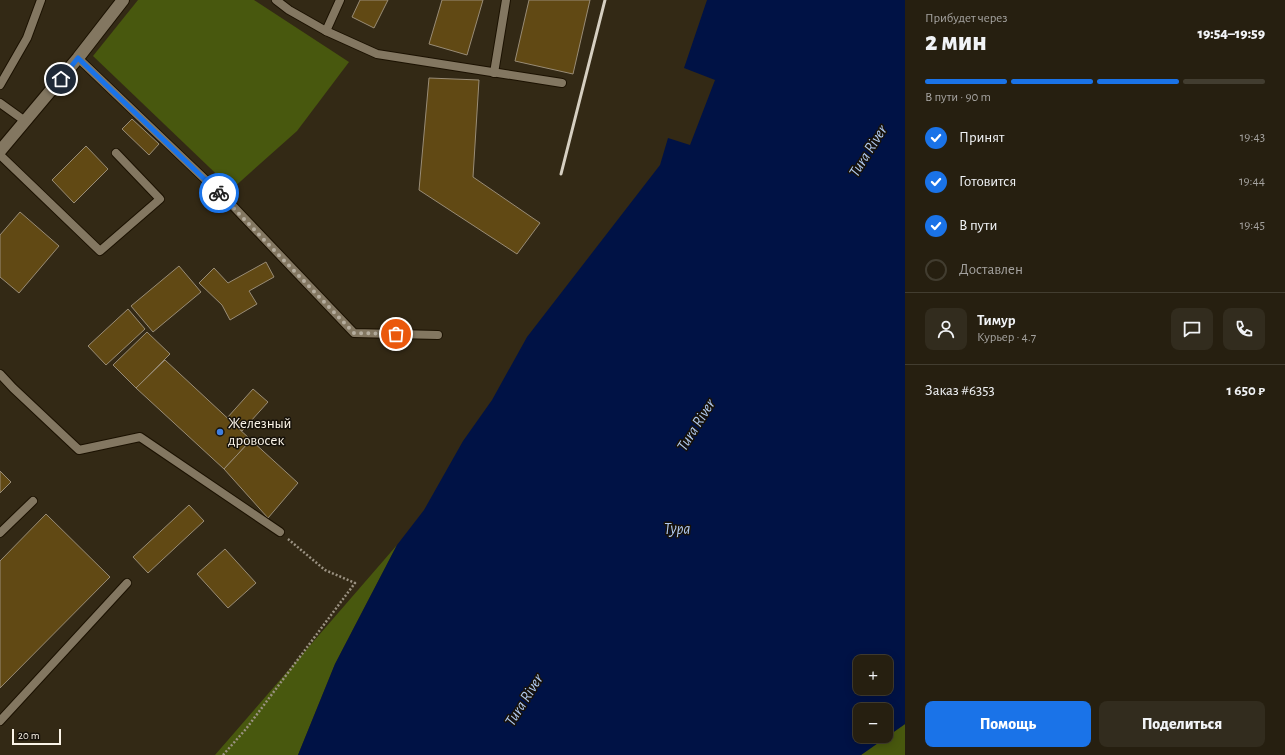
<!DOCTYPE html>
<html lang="ru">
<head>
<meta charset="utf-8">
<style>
	:root { --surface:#261f10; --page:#322c1e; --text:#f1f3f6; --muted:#a4a29f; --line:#423d30; --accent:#1a73e8 }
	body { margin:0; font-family:"Alegreya Sans",sans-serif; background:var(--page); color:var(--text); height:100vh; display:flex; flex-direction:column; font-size:15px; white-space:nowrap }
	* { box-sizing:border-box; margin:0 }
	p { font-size:13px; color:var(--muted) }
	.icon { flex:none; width:22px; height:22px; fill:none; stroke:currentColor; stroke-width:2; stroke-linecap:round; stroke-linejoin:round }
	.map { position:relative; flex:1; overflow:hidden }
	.drawer { display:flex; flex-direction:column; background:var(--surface); width:380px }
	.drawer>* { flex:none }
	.fabs { position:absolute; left:853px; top:655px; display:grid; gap:8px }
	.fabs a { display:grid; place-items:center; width:40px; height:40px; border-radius:8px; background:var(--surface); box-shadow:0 2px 10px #0003,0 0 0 1px var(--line); font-size:20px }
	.scale { position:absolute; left:12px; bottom:10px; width:49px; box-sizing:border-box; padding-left:4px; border:2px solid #fbf4e8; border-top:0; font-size:11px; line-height:14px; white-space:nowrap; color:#fbf4e8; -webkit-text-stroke:3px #17120a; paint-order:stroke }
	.pin { position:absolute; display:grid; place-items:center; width:34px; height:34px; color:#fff; margin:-17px; border:2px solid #fff; border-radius:50%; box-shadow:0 1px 4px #0007 }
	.courier { position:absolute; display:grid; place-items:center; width:40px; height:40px; margin:-20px; border:3px solid #1a73e8; border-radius:50%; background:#fff; color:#222; box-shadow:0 1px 5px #0007 }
	.summary em { font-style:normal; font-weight:800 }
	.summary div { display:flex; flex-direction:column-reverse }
	.summary { display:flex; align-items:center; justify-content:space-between; height:68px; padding:0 20px }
	h1 { font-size:26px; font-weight:800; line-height:30px }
	.bar { display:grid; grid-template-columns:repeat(4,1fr); gap:6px 4px; align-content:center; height:48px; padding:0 20px }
	.bar i { height:5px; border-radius:3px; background:var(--line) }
	.bar .selected { background:var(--accent) }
	.bar p { grid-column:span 4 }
	.line { display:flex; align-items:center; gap:10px; padding:0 20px; border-top:1px solid var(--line) }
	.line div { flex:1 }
	.round { display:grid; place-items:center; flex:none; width:42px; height:42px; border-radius:8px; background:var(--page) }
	ol { padding:0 20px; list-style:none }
	li { display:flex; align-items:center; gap:12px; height:44px }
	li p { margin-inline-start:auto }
	li .icon { padding:4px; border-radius:50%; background:var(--accent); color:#fff; stroke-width:4 }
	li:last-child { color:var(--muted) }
	li i { width:22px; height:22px; border:2px solid var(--line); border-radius:50% }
	.button { display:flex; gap:8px; margin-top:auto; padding:8px 20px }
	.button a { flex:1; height:46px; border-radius:8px; background:var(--accent); color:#fff; font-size:16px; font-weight:800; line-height:46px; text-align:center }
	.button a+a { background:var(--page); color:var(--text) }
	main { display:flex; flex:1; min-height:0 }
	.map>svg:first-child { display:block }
	.green { fill:#48580e }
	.water { fill:#001245; fill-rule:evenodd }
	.building { fill:#614914; stroke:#998c76 }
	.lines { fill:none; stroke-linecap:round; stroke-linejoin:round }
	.lane-casing { stroke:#1b1101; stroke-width:10 }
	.street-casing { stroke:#1b1101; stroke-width:14 }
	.path { stroke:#9b9282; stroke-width:2.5; stroke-dasharray:2 2; stroke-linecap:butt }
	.lane { stroke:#837761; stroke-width:8 }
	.street { stroke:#837761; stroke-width:12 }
	.rail { stroke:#d6cfc1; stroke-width:3 }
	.done { stroke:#b5ad9e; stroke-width:4; stroke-dasharray:0 7.2 }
	.route { stroke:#1a73e8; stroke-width:5 }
	.shop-dot { fill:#3f7fe0; stroke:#17120a; stroke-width:1.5 }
	.labels { text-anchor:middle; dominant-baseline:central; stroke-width:3; stroke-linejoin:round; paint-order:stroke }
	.poi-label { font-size:15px; fill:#fbf4e8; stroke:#17120a; text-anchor:start }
	.water-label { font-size:16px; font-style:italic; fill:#b0c9f0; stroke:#17120a }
</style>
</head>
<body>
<main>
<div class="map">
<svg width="905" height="755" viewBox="0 0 905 755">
	<rect width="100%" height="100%" fill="#332915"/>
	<g class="green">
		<polygon points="138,0 254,0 349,62 297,131 232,189 93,56"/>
		<polygon points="397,545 335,664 298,755 215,755"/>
		<polygon points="905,724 905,755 861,755"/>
	</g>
	<path class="water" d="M707,0H905V724L861,755H298L335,664L397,545L424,510L463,441L492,400L527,337L660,165L668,138L690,145L715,80L684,68ZM860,662H886V688H860ZM860,710H886V736H860Z"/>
	<g class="building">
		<polygon points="360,0 388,0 374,28 352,17"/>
		<polygon points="442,0 483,0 467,55 429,44"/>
		<polygon points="529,0 590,0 573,74 515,61"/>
		<polygon points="429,78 479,80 473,177 540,223 517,254 419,190"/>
		<polygon points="132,119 159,144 149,155 122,129"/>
		<polygon points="86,146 108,169 74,203 52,180"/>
		<polygon points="20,212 59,246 19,293 0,277 0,235"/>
		<polygon points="266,262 274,277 249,291 257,304 230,320 222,305 199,283 214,268 228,283"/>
		<polygon points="179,266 201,292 153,332 131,306"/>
		<polygon points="128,309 145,329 106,365 88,346"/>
		<polygon points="147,332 170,354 136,388 113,365"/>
		<polygon points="165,360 251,440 224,469 136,388"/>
		<polygon points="253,389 268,402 242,431 227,418"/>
		<polygon points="251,440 298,483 268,518 224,469"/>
		<polygon points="0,471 11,482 0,493"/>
		<polygon points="189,505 204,521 148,573 133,557"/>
		<polygon points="46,514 110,577 0,688 0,561"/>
		<polygon points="225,549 256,583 228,608 197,574"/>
	</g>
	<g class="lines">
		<defs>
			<g id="lane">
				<polyline points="276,0 289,10 326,31 377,54 562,83"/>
				<polyline points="326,31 340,0"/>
				<polyline points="78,58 233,206 354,333 438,335"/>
				<polyline points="494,73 506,0"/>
				<polyline points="0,85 27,38 41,0"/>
				<polyline points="0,103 25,121"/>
				<polyline points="0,155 100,251 160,199 116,153"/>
				<polyline points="0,374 13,388 79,450 140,437 280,532"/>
				<polyline points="0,533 33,501"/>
				<polyline points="0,721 127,583"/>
			</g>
			<polyline id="street" points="0,151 78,58 123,0"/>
		</defs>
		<use href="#lane" class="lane-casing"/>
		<use href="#street" class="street-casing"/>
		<polyline class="path" points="223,755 246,729 355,583 325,570 288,539"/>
		<use href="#lane" class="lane"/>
		<use href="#street" class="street"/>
		<polyline class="rail" points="561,174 605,0"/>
	</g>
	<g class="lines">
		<polyline class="done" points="219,193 354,333 396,334"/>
		<polyline class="route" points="61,79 78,58 219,193"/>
	</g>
	<circle class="shop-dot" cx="220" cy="432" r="4"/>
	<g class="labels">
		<g class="poi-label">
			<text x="228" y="423">Железный<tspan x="228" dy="17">дровосек</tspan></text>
		</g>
		<g class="water-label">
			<text transform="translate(868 151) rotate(-58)">Tura River</text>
			<text transform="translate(696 425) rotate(-58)">Tura River</text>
			<text x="677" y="529">Тура</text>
			<text transform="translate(524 700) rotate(-58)">Tura River</text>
		</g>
	</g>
</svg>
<div class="fabs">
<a>+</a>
<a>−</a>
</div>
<div class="scale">20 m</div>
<div class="pin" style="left:396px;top:334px;background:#ea580c"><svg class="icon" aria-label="bag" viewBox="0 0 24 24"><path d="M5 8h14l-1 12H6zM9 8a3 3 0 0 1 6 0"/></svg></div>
<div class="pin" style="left:61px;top:79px;background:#1f2937"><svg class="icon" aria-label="home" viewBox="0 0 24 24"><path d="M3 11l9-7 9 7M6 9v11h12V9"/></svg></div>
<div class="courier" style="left:219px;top:193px"><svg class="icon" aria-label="bike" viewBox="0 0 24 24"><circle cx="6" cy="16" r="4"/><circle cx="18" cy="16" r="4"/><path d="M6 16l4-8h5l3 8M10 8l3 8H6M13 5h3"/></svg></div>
</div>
<section class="drawer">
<div class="summary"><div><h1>2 мин</h1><p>Прибудет через</p></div><em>19:54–19:59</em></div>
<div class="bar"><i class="selected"></i><i class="selected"></i><i class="selected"></i><i></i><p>В пути · 90 m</p></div>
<ol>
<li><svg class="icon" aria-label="check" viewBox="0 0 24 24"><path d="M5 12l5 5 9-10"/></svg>Принят<p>19:43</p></li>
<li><svg class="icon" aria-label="check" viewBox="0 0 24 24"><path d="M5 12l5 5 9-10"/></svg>Готовится<p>19:44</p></li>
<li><svg class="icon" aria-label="check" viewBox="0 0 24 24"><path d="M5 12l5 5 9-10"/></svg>В пути<p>19:45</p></li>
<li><i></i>Доставлен</li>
</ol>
<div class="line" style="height:72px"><a class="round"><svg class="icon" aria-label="person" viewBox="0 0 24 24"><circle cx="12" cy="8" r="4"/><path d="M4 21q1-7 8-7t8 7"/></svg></a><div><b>Тимур</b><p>Курьер · 4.7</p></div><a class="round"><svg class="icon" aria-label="chat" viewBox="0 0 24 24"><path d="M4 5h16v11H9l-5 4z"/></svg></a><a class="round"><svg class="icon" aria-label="phone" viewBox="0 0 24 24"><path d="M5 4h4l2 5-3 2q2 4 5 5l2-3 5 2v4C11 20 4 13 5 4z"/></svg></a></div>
<div class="line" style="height:52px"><div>Заказ #6353</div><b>1 650 ₽</b></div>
<div class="button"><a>Помощь</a><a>Поделиться</a></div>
</section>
</main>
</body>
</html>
